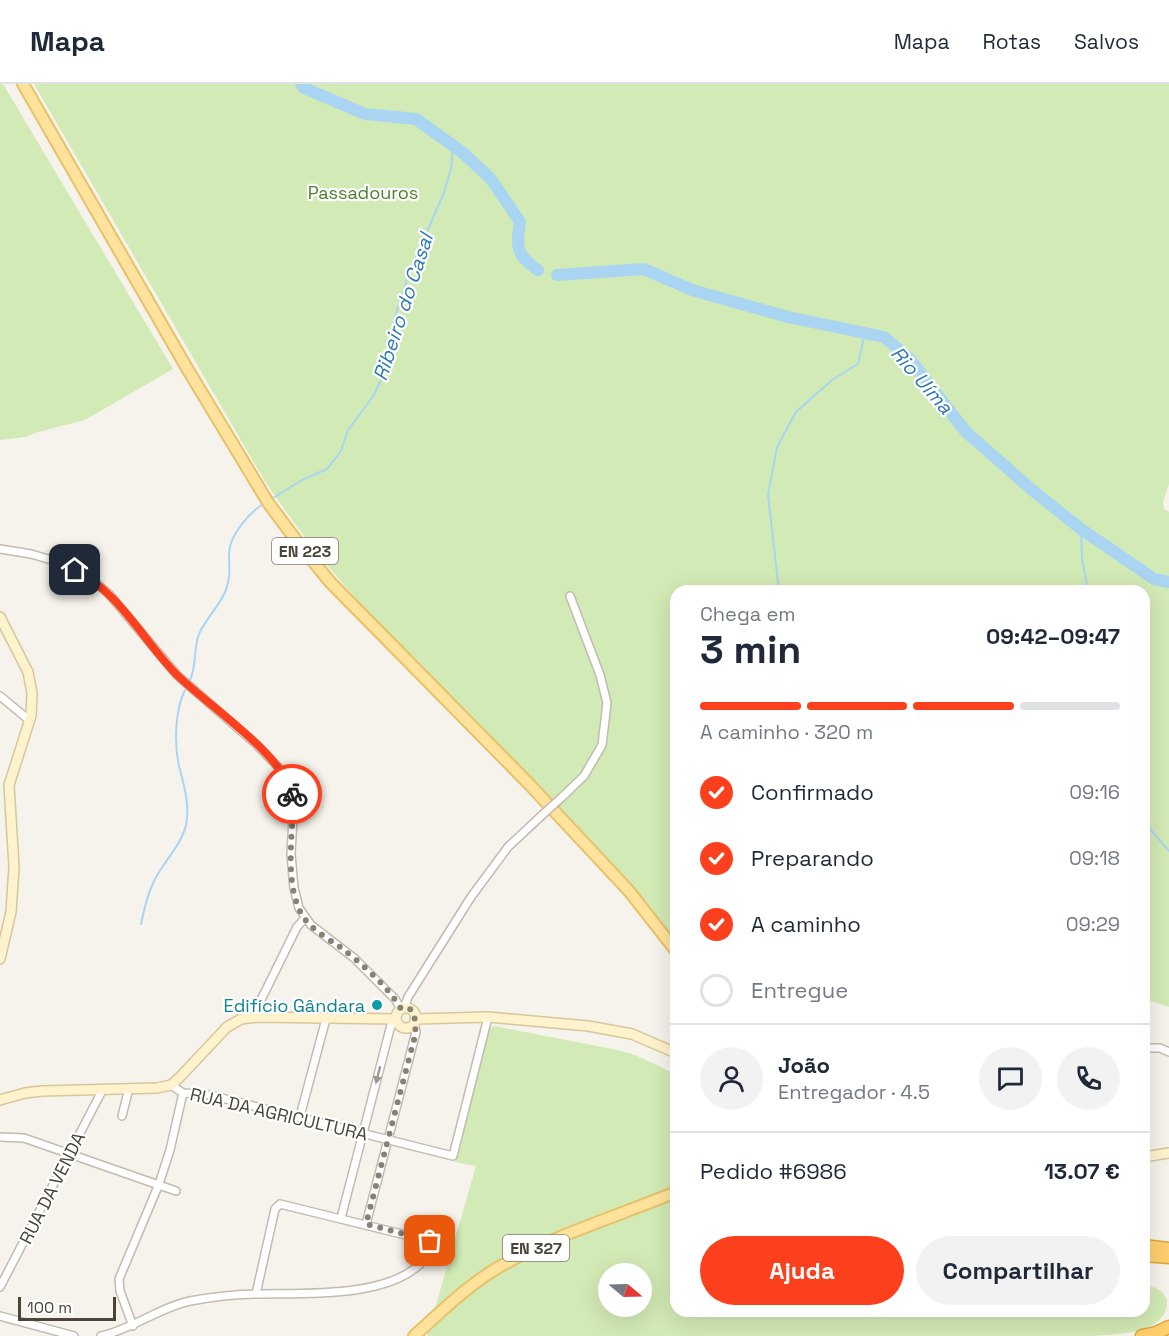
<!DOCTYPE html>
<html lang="pt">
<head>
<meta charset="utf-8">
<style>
	:root { --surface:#fff; --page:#f2f2f3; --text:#1f2937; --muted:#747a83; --line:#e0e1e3; --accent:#fc3f1d }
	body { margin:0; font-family:"Space Grotesk",sans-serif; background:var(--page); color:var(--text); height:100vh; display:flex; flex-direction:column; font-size:22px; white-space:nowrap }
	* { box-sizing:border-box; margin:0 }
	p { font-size:20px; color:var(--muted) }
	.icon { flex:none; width:33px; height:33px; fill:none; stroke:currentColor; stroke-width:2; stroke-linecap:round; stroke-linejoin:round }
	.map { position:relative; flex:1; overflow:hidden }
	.panel { position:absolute; left:670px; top:501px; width:480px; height:732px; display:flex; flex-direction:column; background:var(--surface); border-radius:18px; box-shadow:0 6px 24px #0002 }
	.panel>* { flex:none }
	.needle { width:39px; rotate:109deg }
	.buttons { position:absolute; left:598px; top:1179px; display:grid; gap:12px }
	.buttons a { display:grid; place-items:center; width:54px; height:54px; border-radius:50%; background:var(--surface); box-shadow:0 6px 24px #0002; font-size:30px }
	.scale { position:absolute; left:18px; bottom:15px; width:98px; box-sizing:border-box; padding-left:6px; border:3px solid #4b4439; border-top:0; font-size:16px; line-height:21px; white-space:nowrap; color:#4b4439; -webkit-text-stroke:4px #fff; paint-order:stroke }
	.pin { position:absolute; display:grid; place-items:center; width:51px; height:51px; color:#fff; margin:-26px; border-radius:12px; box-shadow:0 3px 9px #0006 }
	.courier { position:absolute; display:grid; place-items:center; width:60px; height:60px; margin:-30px; border:4px solid #fc3f1d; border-radius:50%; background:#fff; color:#222; box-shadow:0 2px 8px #0007 }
	.summary em { font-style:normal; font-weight:700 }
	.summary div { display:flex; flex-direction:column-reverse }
	.summary { display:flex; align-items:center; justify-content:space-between; height:102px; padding:0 30px }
	h1 { font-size:39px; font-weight:700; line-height:45px }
	.bar { display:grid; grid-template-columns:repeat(4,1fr); gap:9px 6px; align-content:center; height:72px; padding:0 30px }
	.bar i { height:8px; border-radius:4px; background:var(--line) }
	.bar .selected { background:var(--accent) }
	.bar p { grid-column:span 4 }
	.line { display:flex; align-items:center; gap:15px; padding:0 30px; border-top:2px solid var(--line) }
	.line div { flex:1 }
	.round { display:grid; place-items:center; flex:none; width:63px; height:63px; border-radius:32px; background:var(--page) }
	ol { padding:0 30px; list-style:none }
	li { display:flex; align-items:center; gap:18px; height:66px }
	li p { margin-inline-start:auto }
	li .icon { padding:6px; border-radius:50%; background:var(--accent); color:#fff; stroke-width:4 }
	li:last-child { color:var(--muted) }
	li i { width:33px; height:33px; border:3px solid var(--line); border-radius:50% }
	.button { display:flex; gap:12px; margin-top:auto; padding:12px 30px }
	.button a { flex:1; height:69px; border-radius:36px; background:var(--accent); color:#fff; font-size:24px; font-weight:700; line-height:69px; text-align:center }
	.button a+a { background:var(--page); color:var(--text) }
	header { display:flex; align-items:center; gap:36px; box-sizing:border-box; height:84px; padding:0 30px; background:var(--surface); border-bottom:2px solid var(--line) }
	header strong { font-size:28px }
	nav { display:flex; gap:33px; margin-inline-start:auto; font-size:21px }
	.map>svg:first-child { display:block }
	.green { fill:#d2eab5; fill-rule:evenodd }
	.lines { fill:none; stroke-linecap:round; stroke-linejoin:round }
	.stream { stroke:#a9d4f2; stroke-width:2 }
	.river { stroke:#a9d4f2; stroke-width:12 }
	.street-casing { stroke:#c2bbae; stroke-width:10 }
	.secondary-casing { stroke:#d6c79b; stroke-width:12 }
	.primary-casing { stroke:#e6c16a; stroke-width:14 }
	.highway-casing { stroke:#e0a43c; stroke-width:15 }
	.street { stroke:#fff; stroke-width:7 }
	.secondary { stroke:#fff3cd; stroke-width:9 }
	.primary { stroke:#ffe39c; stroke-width:10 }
	.highway { stroke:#ffcf6e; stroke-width:12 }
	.street-bridge-casing { stroke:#c2bbae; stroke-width:10; stroke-linecap:butt }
	.street-bridge { stroke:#fff; stroke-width:7 }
	.oneway { fill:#9c9892 }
	.done { stroke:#878178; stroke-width:6; stroke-dasharray:0 10.8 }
	.route { stroke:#fc3f1d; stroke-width:8 }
	.culture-dot { fill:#0f9aa8; stroke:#fff; stroke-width:2 }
	.labels { text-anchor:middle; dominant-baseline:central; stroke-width:4.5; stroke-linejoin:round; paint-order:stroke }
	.shield { fill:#fff; stroke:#817c74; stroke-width:1.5 }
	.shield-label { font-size:16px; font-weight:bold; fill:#4b4439 }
	.park-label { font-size:18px; fill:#4a7f2a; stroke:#fff }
	.culture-label { font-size:18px; fill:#0d838f; stroke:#fff; text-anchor:end }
	.street-label { font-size:18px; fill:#4b4439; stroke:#fff }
	.water-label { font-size:20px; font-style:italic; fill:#2e7ab2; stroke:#fff }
</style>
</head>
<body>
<header>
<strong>Mapa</strong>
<nav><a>Mapa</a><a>Rotas</a><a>Salvos</a></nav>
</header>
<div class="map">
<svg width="1169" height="1252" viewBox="0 0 1169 1252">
	<rect width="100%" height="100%" fill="#f6f3ec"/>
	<g class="green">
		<polygon points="0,0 3,0 173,285 85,336 38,348 25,353 0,356"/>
		<path d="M34,0H1169V400L1163,418L1164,425L1169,428V923L1145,915L1144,507H676V858C613,787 548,717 482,648C404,566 325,490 263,394Z"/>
		<path d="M494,942L618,966L635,971L676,990V1227H1144L1145,1201C1154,1203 1163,1205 1167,1216C1169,1252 1113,1250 1092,1252H427L476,1082L455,1078L490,944ZM609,1190H642V1222H609Z"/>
	</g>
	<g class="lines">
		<g class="stream">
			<polyline points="273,414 302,396 327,385 341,367 348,346 374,311 382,294 392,256 394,236 409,189 443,111 451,85 453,62"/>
			<polyline points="1081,445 1082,474 1088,507"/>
			<polyline points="779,507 768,411 777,363 796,328 832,296 858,280 865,249"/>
			<path d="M190,596C197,581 193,565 199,550C206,534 219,523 226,506C231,491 229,483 229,469C230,451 248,430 263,420"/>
			<polyline points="1144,738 1169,767"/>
			<path d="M141,840C144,825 147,811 154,797C163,778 181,762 186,741C190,721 184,701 179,682C174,660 175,626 185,606"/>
		</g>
		<g class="river">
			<path d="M301,0L304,4L365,30L416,35L462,68L491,95L520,138C516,164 516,171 538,186"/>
			<polyline points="557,191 644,185 692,206 788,233 884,253 909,274 966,348 1031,405 1081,445 1154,495 1169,498"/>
		</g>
		<defs>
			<g id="street">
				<polyline points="0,465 31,470 62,479 89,493 109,510 177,591 256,660 282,687 290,703 294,716 291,770 294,804 299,824 311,841 354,874 395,915 401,925"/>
				<polyline points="0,612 29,636"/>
				<polyline points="562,713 584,692 602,661 607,619 600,591 570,512"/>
				<polyline points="404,924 408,913 471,813 508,763 540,733"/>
				<polyline points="257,933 257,924 297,843 305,834"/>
				<polyline points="1144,964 1160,964 1169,968"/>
				<polyline points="171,1001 183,1009 210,1011 453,1072 488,933"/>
				<polyline points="122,1032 129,1004"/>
				<polyline points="300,1032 326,935"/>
				<polyline points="0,1053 24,1054 176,1107"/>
				<polyline points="341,1134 391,941 397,938"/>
				<polyline points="366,1140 416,948 414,939"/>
				<polyline points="0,1203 103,1005"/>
				<polyline points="0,1232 74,1252"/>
				<polyline points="133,1242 120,1207 119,1195 159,1100 170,1066 183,1009"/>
				<path d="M101,1252C133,1245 160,1223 190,1217C212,1213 236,1210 258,1210C304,1209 387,1214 421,1179C427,1174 432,1169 433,1161L430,1157L280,1120L275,1125L256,1210"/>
			</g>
			<g id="secondary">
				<polyline points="0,533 28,588 32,609 31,632 9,701 14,783 11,828 0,875"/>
				<circle cx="406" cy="934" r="10"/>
				<polyline points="415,935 488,933 588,942 632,950 676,969"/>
				<polyline points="0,1016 25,1009 42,1007 157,1004 171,1001 180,993 227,943 241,935 257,933 396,935"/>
				<polyline points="1144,1073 1169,1069"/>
			</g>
			<g id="primary">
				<polyline points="23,0 188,286 269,420 299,460 330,498 530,701 629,807 676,867"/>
				<path d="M414,1252C441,1228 468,1201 499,1183C554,1151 618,1132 676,1108"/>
			</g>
			<g id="highway">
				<polyline points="1144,1162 1169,1165"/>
				<polyline points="1144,1171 1169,1173"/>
				<polyline points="1142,1252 1156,1249 1169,1243"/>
			</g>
		</defs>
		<use href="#street" class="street-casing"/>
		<use href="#secondary" class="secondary-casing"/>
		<use href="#primary" class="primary-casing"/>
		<use href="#highway" class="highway-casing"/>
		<use href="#street" class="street"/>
		<use href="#secondary" class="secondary"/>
		<use href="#primary" class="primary"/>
		<use href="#highway" class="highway"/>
		<defs>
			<polyline id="street-bridge" points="540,733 562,713"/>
		</defs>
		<use href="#street-bridge" class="street-bridge-casing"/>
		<use href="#street-bridge" class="street-bridge"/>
	</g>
	<defs><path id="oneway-solid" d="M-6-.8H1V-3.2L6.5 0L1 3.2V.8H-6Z" transform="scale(1.5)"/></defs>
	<use class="oneway" href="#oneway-solid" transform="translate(378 991) rotate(104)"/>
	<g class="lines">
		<path class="done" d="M292,710L294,716C292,750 284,805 304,834C313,846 328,855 340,863C362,880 387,901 401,925H410L415,932L414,939L416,948L366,1140L430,1157"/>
		<path class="route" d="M75,486C119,508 143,556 176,590C207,621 283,670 292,710"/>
	</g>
	<circle class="culture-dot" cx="377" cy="921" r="6"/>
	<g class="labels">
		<g class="shield">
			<rect x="272" y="454" width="66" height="26" rx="4.5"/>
			<rect x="503" y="1151" width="66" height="26" rx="4.5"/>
		</g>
		<g class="shield-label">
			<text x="305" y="467">EN 223</text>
			<text x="536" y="1164">EN 327</text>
		</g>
		<g class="park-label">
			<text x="363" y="108">Passadouros</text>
		</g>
		<g class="culture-label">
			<text x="365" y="921">Edifício Gândara</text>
		</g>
		<g class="street-label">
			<text transform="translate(279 1030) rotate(13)">RUA DA AGRICULTURA</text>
			<text transform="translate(52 1104) rotate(-63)">RUA DA VENDA</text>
		</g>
		<g class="water-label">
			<text transform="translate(403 223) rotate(-72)">Ribeiro do Casal</text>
			<text transform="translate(922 296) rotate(49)">Rio Uíma</text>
		</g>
	</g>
</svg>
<div class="buttons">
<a><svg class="needle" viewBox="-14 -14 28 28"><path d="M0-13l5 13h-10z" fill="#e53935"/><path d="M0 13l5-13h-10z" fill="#747a83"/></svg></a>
</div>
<div class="scale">100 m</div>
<div class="pin" style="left:430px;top:1157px;background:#ea580c"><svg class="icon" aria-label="bag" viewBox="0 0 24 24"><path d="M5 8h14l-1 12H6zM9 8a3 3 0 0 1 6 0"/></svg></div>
<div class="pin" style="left:75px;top:486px;background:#1f2937"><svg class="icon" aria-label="home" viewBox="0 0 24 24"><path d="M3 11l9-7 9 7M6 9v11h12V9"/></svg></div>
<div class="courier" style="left:292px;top:710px"><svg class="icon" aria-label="bike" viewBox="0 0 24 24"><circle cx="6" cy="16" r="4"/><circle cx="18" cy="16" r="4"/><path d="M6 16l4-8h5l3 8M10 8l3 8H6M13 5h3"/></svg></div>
<section class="panel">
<div class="summary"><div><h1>3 min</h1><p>Chega em</p></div><em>09:42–09:47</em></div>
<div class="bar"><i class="selected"></i><i class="selected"></i><i class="selected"></i><i></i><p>A caminho · 320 m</p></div>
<ol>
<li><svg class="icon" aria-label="check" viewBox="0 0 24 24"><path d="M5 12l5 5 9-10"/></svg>Confirmado<p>09:16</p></li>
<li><svg class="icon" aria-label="check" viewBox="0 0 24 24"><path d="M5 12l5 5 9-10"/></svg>Preparando<p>09:18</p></li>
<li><svg class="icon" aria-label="check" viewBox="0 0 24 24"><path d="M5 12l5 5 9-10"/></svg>A caminho<p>09:29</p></li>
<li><i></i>Entregue</li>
</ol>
<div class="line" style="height:108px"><a class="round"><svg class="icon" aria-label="person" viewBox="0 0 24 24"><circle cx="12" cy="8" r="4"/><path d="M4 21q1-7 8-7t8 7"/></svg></a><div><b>João</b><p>Entregador · 4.5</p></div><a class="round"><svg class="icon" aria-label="chat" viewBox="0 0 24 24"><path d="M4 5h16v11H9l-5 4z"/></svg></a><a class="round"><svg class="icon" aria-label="phone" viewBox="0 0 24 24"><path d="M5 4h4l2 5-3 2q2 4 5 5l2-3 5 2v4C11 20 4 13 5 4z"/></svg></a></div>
<div class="line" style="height:78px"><div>Pedido #6986</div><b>13.07 €</b></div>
<div class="button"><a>Ajuda</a><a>Compartilhar</a></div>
</section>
</div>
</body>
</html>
